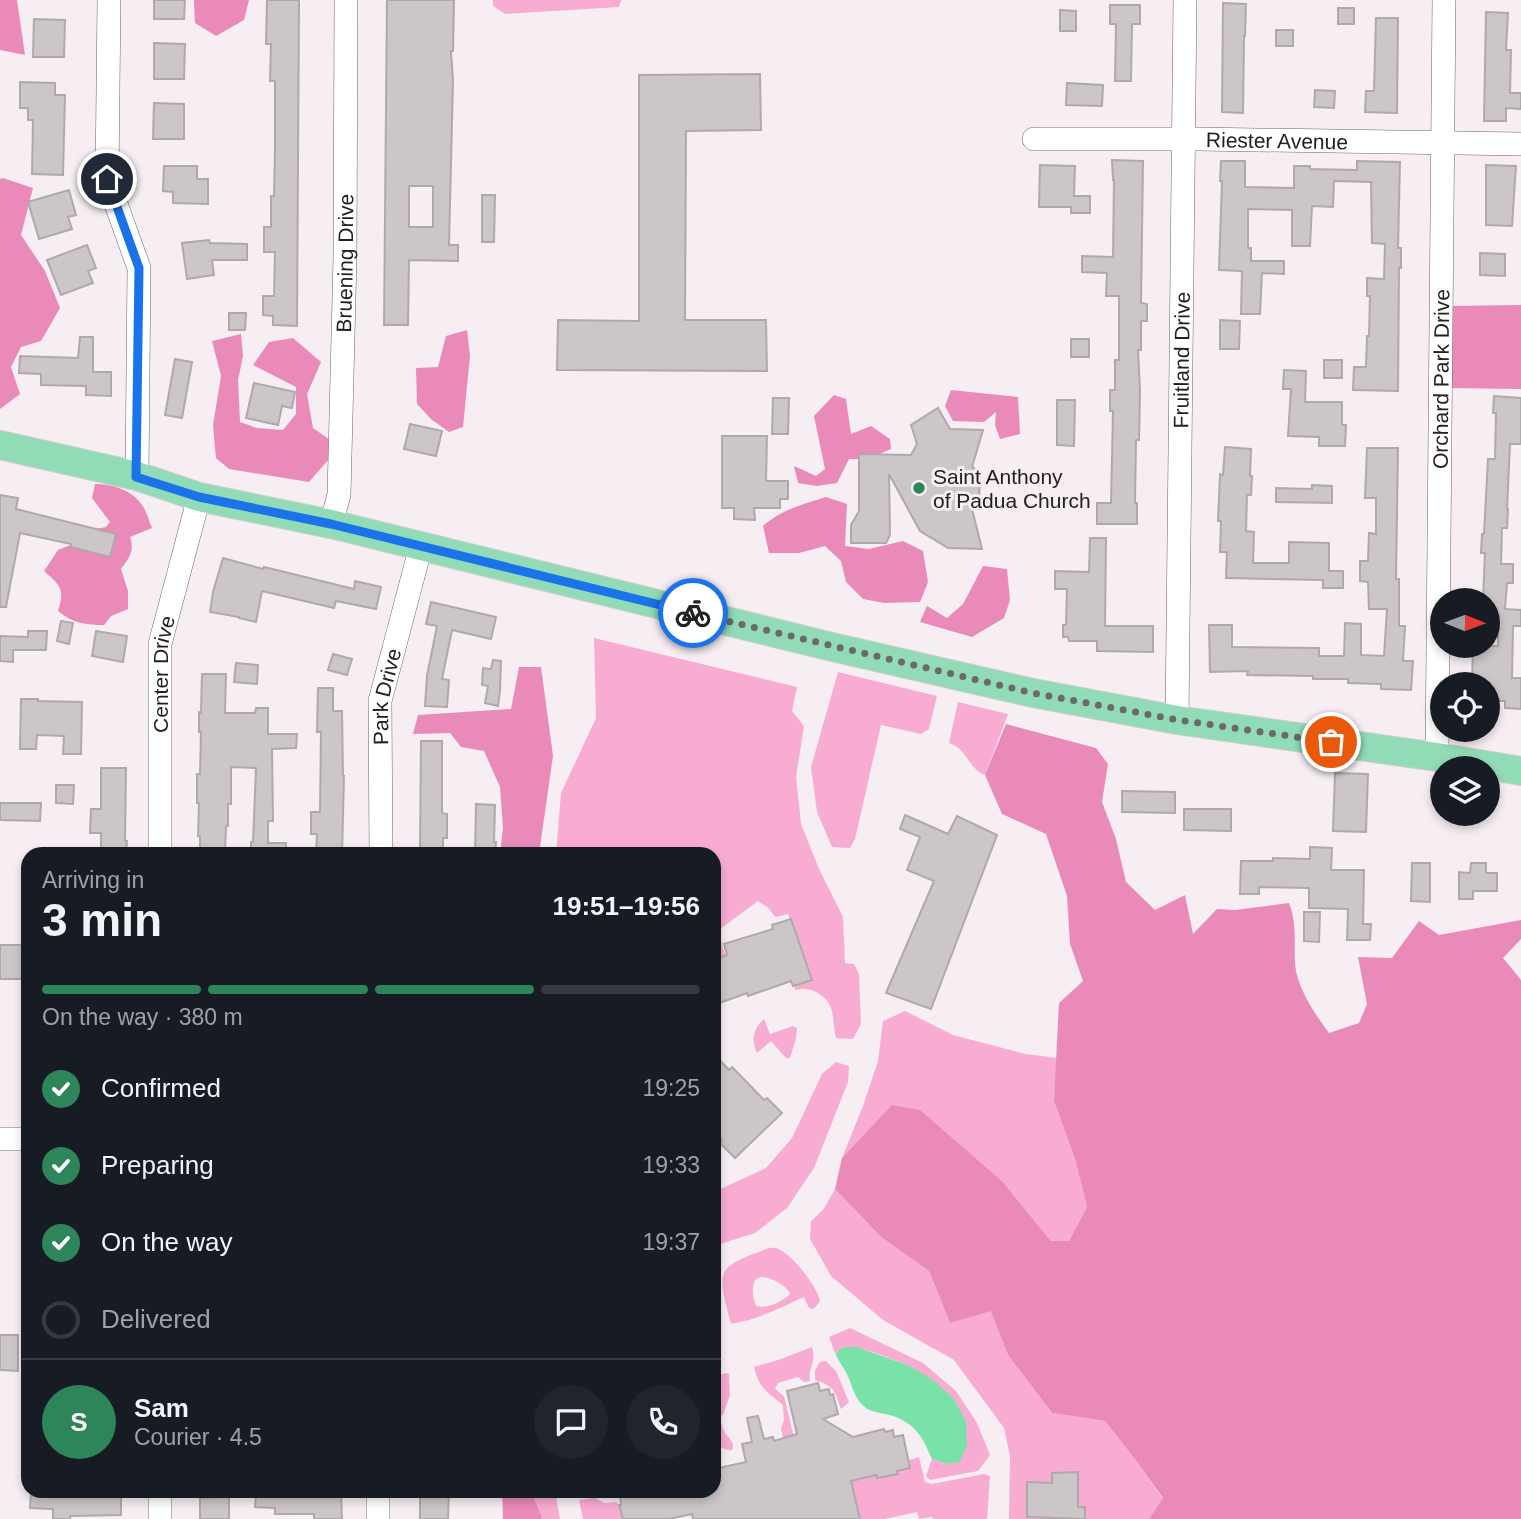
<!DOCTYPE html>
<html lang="en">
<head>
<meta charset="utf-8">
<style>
	:root { --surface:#171b24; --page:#20242c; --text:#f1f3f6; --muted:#9ea1a6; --line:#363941; --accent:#2d8559 }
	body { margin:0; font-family:Helvetica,sans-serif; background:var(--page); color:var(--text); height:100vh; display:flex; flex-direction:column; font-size:26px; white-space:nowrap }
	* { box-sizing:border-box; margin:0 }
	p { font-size:23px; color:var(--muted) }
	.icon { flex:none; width:38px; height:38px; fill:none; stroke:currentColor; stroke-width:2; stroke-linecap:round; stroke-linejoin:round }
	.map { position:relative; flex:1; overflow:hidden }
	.details { position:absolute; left:21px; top:847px; width:700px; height:651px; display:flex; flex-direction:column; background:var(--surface); border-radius:21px; box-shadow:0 4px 10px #0003 }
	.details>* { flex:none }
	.needle { width:46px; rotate:91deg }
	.tools { position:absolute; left:1430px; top:588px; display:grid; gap:14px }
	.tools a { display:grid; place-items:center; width:70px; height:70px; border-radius:50%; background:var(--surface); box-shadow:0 4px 10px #0003; font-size:35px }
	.pin { position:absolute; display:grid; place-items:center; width:60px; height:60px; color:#fff; margin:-30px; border:4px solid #fff; border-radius:50%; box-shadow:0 2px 7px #0007 }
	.courier { position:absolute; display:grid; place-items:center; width:70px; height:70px; margin:-35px; border:5px solid #1a73e8; border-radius:50%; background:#fff; color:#222; box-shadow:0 2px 9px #0007 }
	.summary em { font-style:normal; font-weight:700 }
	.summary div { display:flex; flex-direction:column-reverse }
	.summary { display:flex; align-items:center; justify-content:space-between; height:119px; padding:0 21px }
	h1 { font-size:46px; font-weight:700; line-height:52px }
	.bar { display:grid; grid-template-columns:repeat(4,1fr); gap:10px 7px; align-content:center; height:84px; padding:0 21px }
	.bar i { height:9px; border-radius:5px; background:var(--line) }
	.bar .on { background:var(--accent) }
	.bar p { grid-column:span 4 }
	.line { display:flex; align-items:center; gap:18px; padding:0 21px; border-top:2px solid var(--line) }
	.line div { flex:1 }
	.round { display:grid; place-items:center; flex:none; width:74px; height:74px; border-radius:37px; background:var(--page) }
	ol { padding:0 21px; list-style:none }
	li { display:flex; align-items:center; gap:21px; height:77px }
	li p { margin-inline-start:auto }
	li .icon { padding:7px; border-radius:50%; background:var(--accent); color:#fff; stroke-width:4 }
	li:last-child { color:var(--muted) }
	li i { width:38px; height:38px; border:4px solid var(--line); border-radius:50% }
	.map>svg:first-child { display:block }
	.green { fill:#f8acd1; fill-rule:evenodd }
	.forest { fill:#e98ab9 }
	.water { fill:#79e2a9 }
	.building { fill:#cdc6c9; stroke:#b0a9ac; stroke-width:2; fill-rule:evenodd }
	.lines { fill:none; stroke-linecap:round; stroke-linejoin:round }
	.minor-casing { stroke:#6b6467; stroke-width:24 }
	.major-casing { stroke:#cfcece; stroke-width:30 }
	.minor { stroke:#fff; stroke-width:23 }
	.major { stroke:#91dbb6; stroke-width:28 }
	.done { stroke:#6d686a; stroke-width:7; stroke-dasharray:0 12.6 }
	.route { stroke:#1a73e8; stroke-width:9 }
	.poi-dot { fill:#2d8559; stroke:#f6eef2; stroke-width:2.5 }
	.labels { text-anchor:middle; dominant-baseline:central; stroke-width:6; stroke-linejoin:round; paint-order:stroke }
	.street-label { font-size:21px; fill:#232021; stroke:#f6eef2 }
	.poi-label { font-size:21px; fill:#232021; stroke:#f6eef2; text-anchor:start }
</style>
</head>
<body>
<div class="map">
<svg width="1521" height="1519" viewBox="0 0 1521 1519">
	<rect width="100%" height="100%" fill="#f6eef2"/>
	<g class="green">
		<polygon points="493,0 621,0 619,7 505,14 493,6"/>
		<path d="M594,638L797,687L792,711L804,726L796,777L801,824L819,869L843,917L845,963L854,964L859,974L861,1024L853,1039L836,1038C832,1023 836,1006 822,996C813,989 806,988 795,990L794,985L811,979L788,914C769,919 778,917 767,907C764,905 761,903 758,901L716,932L721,940L725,956L714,959V854H556L561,793L596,718Z"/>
		<polygon points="838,672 937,696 929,729 921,734 881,725 855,839 850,848 832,847 817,812 811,767"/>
		<path d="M958,702L1008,714L985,775C968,769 968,749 949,743Z"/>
		<polygon points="905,1011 953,1035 1026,1054 1057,1058 1054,1101 1075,1159 1087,1207 1069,1241 1051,1241 1002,1181 919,1110 892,1106 842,1158 863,1106 878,1061 883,1021"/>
		<path d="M764,1019L770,1034L793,1026L797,1028L796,1039L790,1058H786L771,1041L757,1053C751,1040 753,1029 764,1019Z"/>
		<polygon points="836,1062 849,1066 848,1082 814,1168 787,1208 755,1233 714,1246 714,1192 766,1168 792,1138 822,1074"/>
		<polygon points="835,1189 881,1237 929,1271 950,1323 991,1310 1008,1355 1052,1413 1105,1421 1134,1458 1163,1499 1149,1519 1009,1519 1010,1456 1004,1428 954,1360 883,1320 831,1276 810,1239 811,1221 823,1210"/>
		<path d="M769,1248C774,1248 775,1247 780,1250C793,1256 819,1288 820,1302L813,1309L809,1308L804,1297C780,1308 757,1320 731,1324C728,1311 718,1283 725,1271C732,1260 757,1253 769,1248ZM760,1277C770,1277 784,1284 790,1293L789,1295C780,1303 767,1309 756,1306C753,1297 751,1289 755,1280Z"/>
		<path d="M850,1328L923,1363L956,1391L977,1423L990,1455L978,1471L930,1480L926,1476L932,1459L947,1464L910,1366C895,1361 858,1343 843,1348C838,1349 838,1350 836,1355L829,1337Z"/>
		<path d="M812,1347C817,1364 808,1365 810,1381L804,1382L798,1377L778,1383L775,1389L784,1396L794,1438H783L781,1429L784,1420L783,1405C767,1392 759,1388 754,1367L781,1359Z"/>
		<path d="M826,1361L836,1371L849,1402L841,1409C835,1392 835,1386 815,1380V1370L820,1362Z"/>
		<path d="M726,1373L729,1374L730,1395L723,1415L719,1416C721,1421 722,1427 724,1431C728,1439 734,1439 733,1449L730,1451L720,1447L716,1421L714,1420V1376Z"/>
		<polygon points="919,1457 925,1482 932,1484 984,1474 990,1476 987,1519 933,1519 932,1517 919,1519 917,1512 885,1519 861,1519 849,1512 858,1509 853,1491 846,1492 844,1483 910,1468 909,1460"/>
		<polygon points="531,1491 555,1491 560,1519 541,1519 542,1517"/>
		<polygon points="592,1498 596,1498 604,1503 617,1502 623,1519 583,1519 579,1500"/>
	</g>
	<g class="forest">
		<polygon points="0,0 17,0 25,55 0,50"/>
		<polygon points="194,0 249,0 244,20 216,36 195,23"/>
		<polygon points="3,178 33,188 21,235 45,271 60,308 41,341 21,347 11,367 20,394 0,409 0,179"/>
		<polygon points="1521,305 1521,389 1448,388 1447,306"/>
		<polygon points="467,330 470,356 463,427 449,432 431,419 417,404 416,368 438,367 446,336"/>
		<polygon points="241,334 243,356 238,380 240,422 257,428 283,430 296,414 296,387 253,365 269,342 293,338 321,362 307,394 313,428 330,440 329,459 309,482 229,469 216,458 213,425 221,376 212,341"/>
		<polygon points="951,390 1018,397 1020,434 1000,439 995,425 996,412 984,422 953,421 945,406"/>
		<polygon points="834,395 846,399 851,434 871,426 890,439 891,449 868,459 849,459 837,483 817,486 798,483 794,466 816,476 825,469 814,416"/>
		<path d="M95,484C113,484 132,490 142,505C147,512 149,521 152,528L130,537C135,551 129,558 121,569L128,591V609L111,616L104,625C86,625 72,623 58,611C65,589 61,586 44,571L58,550L76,543L85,531L106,527L110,522L92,498Z"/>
		<path d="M826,497L847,504L845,546L869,549L903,541L923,551L928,582L920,602L884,603L863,599L846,582L841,561L825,546L799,553H769L763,526C781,510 803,504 826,497Z"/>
		<polygon points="983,566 1007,569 1010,600 1004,618 972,637 920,622 927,606 947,618 963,604"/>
		<polygon points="519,667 541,667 553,756 539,854 500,854 503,828 500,787 484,751 461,747 450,733 413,734 418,715 511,709"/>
		<path d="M1006,724L1096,748L1108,764L1102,802L1116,839L1126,882L1155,910L1185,895L1193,934L1217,909L1235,910L1289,903C1297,923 1294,943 1295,964C1297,988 1315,1014 1329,1033L1359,1023L1367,1004L1358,957L1392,958L1419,921L1439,935L1521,920V939L1503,958L1521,980V1519H1149L1163,1498L1134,1458L1105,1421L1052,1413L1008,1355L991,1311L950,1323L929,1271L881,1237L835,1189L842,1158L892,1105L920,1110L1002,1181L1051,1241H1069L1087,1207L1075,1159L1054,1101L1059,1003L1083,981L1070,944L1067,896L1046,834L1002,814L985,775Z"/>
		<polygon points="502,1491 531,1491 542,1517 541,1519 503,1519"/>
	</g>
	<path class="water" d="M846,1347H857L910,1366L933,1380L953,1398L966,1421L967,1447L959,1462L947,1464L932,1459C923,1438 916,1424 893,1416C884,1413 874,1413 866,1408C854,1399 853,1387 847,1374C844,1368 839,1362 836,1355L839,1349Z"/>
	<g class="building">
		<polygon points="154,0 185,0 184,19 154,19"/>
		<polygon points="267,0 299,0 297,326 273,325 273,316 263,315 263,296 274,296 275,252 264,252 264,227 271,227 271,196 274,196 275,150 275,81 270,81 271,44 266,44"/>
		<path d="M387,0H454L453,51H451L453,80L449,245H458V261L409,260L408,325H384ZM409,186H433V227H409Z"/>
		<polygon points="1223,3 1246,4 1245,36 1244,36 1243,113 1222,112"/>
		<polygon points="1110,5 1140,5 1140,24 1132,24 1131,81 1115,81 1116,24 1110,24"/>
		<rect x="1338" y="8" width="16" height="16"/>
		<polygon points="1060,10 1076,11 1076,31 1060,31"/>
		<polygon points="1486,12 1508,13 1506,50 1511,50 1510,93 1521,93 1521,109 1506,108 1506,121 1484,121"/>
		<polygon points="1376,18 1398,18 1397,113 1365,112 1366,91 1374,91"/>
		<polygon points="34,19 65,20 64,57 33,57"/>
		<rect x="1276" y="30" width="17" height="16"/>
		<polygon points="154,43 185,44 184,79 154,79"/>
		<polygon points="760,74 761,130 686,131 685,320 766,320 767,371 557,370 558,320 639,321 639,75"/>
		<polygon points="20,82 55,83 55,95 65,95 63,175 32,174 33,120 28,120 28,108 20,108"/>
		<polygon points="1067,83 1103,85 1102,106 1066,105"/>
		<polygon points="1315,90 1335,91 1334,108 1314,107"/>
		<polygon points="154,103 184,104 184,139 153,139"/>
		<polygon points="1112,160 1143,161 1141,303 1147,304 1147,321 1141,321 1141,350 1138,350 1140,391 1139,440 1136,440 1135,503 1137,503 1137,524 1097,524 1097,503 1111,503 1113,411 1110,411 1110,390 1115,390 1115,360 1119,360 1119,296 1106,296 1107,273 1082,272 1082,256 1113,257 1114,180 1113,180"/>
		<polygon points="1221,161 1245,161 1245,187 1294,188 1294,166 1310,166 1310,169 1357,170 1357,161 1400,162 1398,248 1401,248 1401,268 1399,268 1398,391 1353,390 1354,367 1366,367 1367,336 1369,336 1370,296 1367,296 1367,278 1384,279 1385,244 1372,243 1371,182 1334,181 1333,207 1312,206 1310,246 1292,246 1292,210 1248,209 1248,248 1251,248 1251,261 1284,261 1284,274 1262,273 1260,314 1241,314 1242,271 1219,270 1222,181 1220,181"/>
		<polygon points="1040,165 1075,166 1074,196 1090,196 1090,213 1071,213 1071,207 1039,207"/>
		<polygon points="1486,165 1516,166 1512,226 1486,225"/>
		<polygon points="164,166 197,166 197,179 208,179 208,204 173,203 173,192 163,191"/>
		<polygon points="69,190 76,215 68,217 72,229 39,239 28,202"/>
		<polygon points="482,195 495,195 494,242 482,242"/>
		<polygon points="209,240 210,243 247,244 247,260 212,260 214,275 187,279 182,243"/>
		<polygon points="87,245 96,268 88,271 93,283 61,295 47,260"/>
		<polygon points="1480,253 1505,254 1505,276 1480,275"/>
		<polygon points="229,313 246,313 245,330 229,330"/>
		<polygon points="1220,320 1240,321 1239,349 1220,349"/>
		<polygon points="80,337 93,337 93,372 111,372 111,396 86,395 86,386 41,385 41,374 19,373 20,356 78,358"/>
		<rect x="1071" y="339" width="18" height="18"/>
		<polygon points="175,359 192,362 182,418 165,415"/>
		<rect x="1324" y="360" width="18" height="18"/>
		<polygon points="1284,370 1306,371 1305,402 1342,402 1342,425 1346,425 1345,446 1319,446 1319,437 1288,436 1291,389 1283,389"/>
		<polygon points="254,383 295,392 292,408 282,406 278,425 246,418"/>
		<polygon points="1494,396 1521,398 1521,444 1510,444 1507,509 1508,509 1507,528 1502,528 1501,564 1513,564 1513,583 1507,583 1505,609 1521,610 1521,626 1513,626 1512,678 1521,678 1521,709 1505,708 1505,701 1488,701 1488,684 1472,684 1473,646 1498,646 1498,618 1488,618 1488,600 1483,600 1485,553 1481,553 1482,534 1484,534 1488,459 1495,459 1496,413 1493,413"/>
		<polygon points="773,398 789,398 788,434 772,434"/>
		<polygon points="1057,400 1075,400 1074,446 1057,445"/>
		<polygon points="938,408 950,429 983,430 972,467 980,471 979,505 972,509 982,549 948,548 920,531 889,474 890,535 886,543 851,543 851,525 859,511 859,454 911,455 917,444 911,425"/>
		<polygon points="410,424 442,431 436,456 404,449"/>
		<polygon points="722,436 767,436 766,481 788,481 788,499 780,499 780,508 754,508 755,520 734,519 734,508 722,508"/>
		<polygon points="1225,447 1251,449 1250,476 1252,476 1251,495 1247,495 1246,531 1254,532 1253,563 1289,563 1289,542 1329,543 1329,571 1343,571 1343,588 1323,588 1323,580 1226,578 1227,552 1220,552 1221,521 1218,521 1220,474 1223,475"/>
		<polygon points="1367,448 1398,448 1396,579 1399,579 1399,626 1405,626 1403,661 1413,661 1411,690 1381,689 1381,684 1348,683 1348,679 1313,679 1313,676 1247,675 1248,671 1210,672 1209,625 1232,625 1232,647 1319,648 1319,656 1344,656 1345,623 1361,624 1361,655 1384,656 1387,609 1369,609 1368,582 1360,581 1360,561 1368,561 1369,533 1376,534 1376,498 1365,498"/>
		<polygon points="1312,485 1332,486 1332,503 1276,502 1276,488 1312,489"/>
		<polygon points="0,495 18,498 16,509 116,534 110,557 71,547 71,544 20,533 6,607 0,607"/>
		<polygon points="1090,538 1106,538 1105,626 1153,626 1153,652 1097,651 1097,641 1069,641 1068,637 1063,637 1063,625 1066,625 1067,589 1055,589 1055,571 1089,572"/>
		<polygon points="223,558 263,569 264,567 354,589 355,581 381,587 376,609 336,601 334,608 262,591 256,622 239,618 239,617 210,612 213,592"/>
		<polygon points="431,602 496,617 491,639 452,630 442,679 449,680 447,707 425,706 427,676 437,626 426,624"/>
		<polygon points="61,621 73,623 69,644 57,641"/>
		<polygon points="28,631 47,631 46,650 13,650 13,662 0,661 0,636 28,637"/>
		<polygon points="96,631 127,636 123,662 92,656"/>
		<polygon points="333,654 352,659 347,675 328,670"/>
		<polygon points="493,660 501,661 500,691 498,706 485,703 488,686 482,685 483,668 491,669"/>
		<polygon points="236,663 258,665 257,684 234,682"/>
		<polygon points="202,674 226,674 225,713 255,713 256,708 268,708 268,734 297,734 296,748 272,749 273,821 268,821 268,843 286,843 286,854 251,854 251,842 253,842 256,768 231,767 231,804 228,804 228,826 226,826 225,854 200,854 200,836 198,836 199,803 197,803 197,774 200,774 201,732 199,732 199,712 201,713"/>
		<polygon points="318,688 333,688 333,711 342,711 343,776 344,776 342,854 316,854 317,834 311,834 311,812 320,812 321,732 317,732"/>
		<polygon points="21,699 38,699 38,701 82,702 81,754 63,754 64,736 37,735 36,749 20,749"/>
		<polygon points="421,741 442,741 442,813 447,814 447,838 443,838 443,854 420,854"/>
		<polygon points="101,768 126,768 125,841 127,841 126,854 101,854 101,833 90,833 91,809 101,809"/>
		<polygon points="1335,773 1368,774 1366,832 1333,831"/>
		<polygon points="56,785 74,785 73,804 56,803"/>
		<polygon points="1122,791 1175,792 1175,813 1122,812"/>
		<polygon points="0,803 41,803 40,821 0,820"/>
		<polygon points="476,804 495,805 494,842 496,842 495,854 475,854"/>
		<polygon points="1184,809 1231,809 1231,831 1184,830"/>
		<polygon points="905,815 948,834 957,816 997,835 931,1009 886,993 934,881 907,870 920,837 900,829"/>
		<polygon points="1310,847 1332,848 1331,870 1364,870 1363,924 1371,924 1370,940 1347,940 1348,909 1309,908 1309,888 1259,887 1259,894 1240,894 1241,861 1273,861 1273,858 1310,859"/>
		<polygon points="1412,863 1430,863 1430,902 1411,901"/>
		<polygon points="1471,863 1486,863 1486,873 1497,873 1497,891 1473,891 1473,899 1459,899 1459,872 1470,873"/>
		<polygon points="1304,912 1320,912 1319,942 1304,941"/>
		<polygon points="791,919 812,980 793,986 791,981 748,996 747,993 714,1005 714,959 727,955 724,944 773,929 772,925"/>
		<rect x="0" y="945" width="28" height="34"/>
		<polygon points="714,1054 729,1070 732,1067 764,1100 767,1098 782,1113 735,1158 720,1143 722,1140 714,1131"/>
		<polygon points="0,1335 18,1335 18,1371 0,1370"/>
		<polygon points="818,1383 820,1391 829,1389 830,1395 833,1394 838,1414 823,1419 853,1437 884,1429 885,1432 893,1430 894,1437 903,1435 910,1468 897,1471 898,1474 877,1478 876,1475 851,1481 860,1519 693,1519 692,1514 669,1519 623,1519 619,1505 621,1505 620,1495 634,1492 634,1491 714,1491 714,1469 746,1462 742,1444 752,1442 747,1418 758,1416 764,1439 773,1437 774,1441 797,1434 787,1391"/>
		<polygon points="1078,1472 1078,1507 1085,1507 1085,1519 1027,1517 1027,1482 1052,1483 1052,1473"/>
		<polygon points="52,1491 70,1491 70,1493 121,1493 121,1515 70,1516 70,1519 53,1519 53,1509 30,1508 31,1493 52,1494"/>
		<polygon points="314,1491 341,1491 342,1519 314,1519 314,1514 275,1514 275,1508 255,1507 256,1494 314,1494"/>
		<polygon points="420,1491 449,1491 448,1519 420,1519"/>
		<polygon points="229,1497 229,1519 200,1519 200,1498"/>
	</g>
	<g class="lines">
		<defs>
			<g id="minor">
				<polyline points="109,0 107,179 139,268 137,476"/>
				<path id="s1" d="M1034,139H1199L1521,144"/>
				<path id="s2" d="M331,524L339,495L345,257L346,0"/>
				<path id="s3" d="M1177,720L1185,0"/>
				<path id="s4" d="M1437,757L1444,0"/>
				<path id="s5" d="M160,854V644L199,497"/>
				<path id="s6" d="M381,854L380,701L421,546"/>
				<polyline points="0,1139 28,1139"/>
				<polyline points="160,1519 160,1491"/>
				<polyline points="378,1519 378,1491"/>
			</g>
			<polyline id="major" points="0,445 137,476 199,497 331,524 828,646 1033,693 1177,720 1437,757 1521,771"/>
		</defs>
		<use href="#minor" class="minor-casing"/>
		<use href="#major" class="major-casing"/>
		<use href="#minor" class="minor"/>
		<use href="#major" class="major"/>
	</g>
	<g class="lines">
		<polyline class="done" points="693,613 1033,693 1178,720 1331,742"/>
		<polyline class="route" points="107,179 139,268 136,477 199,497 331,524 693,613"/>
	</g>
	<circle class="poi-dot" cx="919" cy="488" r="7"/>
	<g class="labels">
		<g class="street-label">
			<text stroke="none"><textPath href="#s1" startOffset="243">Riester Avenue</textPath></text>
			<text stroke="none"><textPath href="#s2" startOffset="262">Bruening Drive</textPath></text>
			<text stroke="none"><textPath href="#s3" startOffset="360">Fruitland Drive</textPath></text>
			<text stroke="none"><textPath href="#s4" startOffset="378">Orchard Park Drive</textPath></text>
			<text stroke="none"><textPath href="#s5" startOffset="180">Center Drive</textPath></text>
			<text stroke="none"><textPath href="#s6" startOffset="158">Park Drive</textPath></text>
		</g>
		<g class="poi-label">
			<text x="933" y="476">Saint Anthony<tspan x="933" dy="24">of Padua Church</tspan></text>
		</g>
	</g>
</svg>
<div class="tools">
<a><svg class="needle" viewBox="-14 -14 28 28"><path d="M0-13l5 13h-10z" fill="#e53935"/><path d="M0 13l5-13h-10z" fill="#9ea1a6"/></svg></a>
<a><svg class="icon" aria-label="locate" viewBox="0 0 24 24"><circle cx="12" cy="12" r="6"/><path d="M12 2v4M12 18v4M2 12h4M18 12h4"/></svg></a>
<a><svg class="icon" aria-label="layers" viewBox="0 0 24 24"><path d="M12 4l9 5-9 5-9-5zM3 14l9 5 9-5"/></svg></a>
</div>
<div class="pin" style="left:1331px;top:742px;background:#ea580c"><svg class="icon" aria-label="bag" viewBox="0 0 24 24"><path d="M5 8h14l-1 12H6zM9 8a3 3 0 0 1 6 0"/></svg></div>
<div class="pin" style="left:107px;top:179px;background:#1f2937"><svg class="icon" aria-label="home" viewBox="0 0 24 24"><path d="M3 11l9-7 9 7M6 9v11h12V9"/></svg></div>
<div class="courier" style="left:693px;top:613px"><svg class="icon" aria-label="bike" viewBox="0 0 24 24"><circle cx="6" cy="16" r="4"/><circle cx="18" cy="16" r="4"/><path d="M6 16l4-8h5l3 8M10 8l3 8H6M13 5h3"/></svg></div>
<section class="details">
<div class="summary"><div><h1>3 min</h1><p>Arriving in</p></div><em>19:51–19:56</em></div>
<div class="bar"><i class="on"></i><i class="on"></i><i class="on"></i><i></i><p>On the way · 380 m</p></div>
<ol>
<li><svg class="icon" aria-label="check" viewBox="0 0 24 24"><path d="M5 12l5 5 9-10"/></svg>Confirmed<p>19:25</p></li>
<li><svg class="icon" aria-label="check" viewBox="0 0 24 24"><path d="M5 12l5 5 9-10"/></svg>Preparing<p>19:33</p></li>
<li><svg class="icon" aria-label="check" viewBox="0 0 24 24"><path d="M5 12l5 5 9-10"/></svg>On the way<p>19:37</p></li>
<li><i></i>Delivered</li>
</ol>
<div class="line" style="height:126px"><b class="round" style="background:var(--accent);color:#fff">S</b><div><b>Sam</b><p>Courier · 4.5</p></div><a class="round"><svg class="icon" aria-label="chat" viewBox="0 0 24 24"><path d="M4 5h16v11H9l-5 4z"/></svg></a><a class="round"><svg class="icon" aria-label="phone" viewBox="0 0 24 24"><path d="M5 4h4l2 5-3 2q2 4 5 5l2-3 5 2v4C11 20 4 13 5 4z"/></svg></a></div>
</section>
</div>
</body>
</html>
